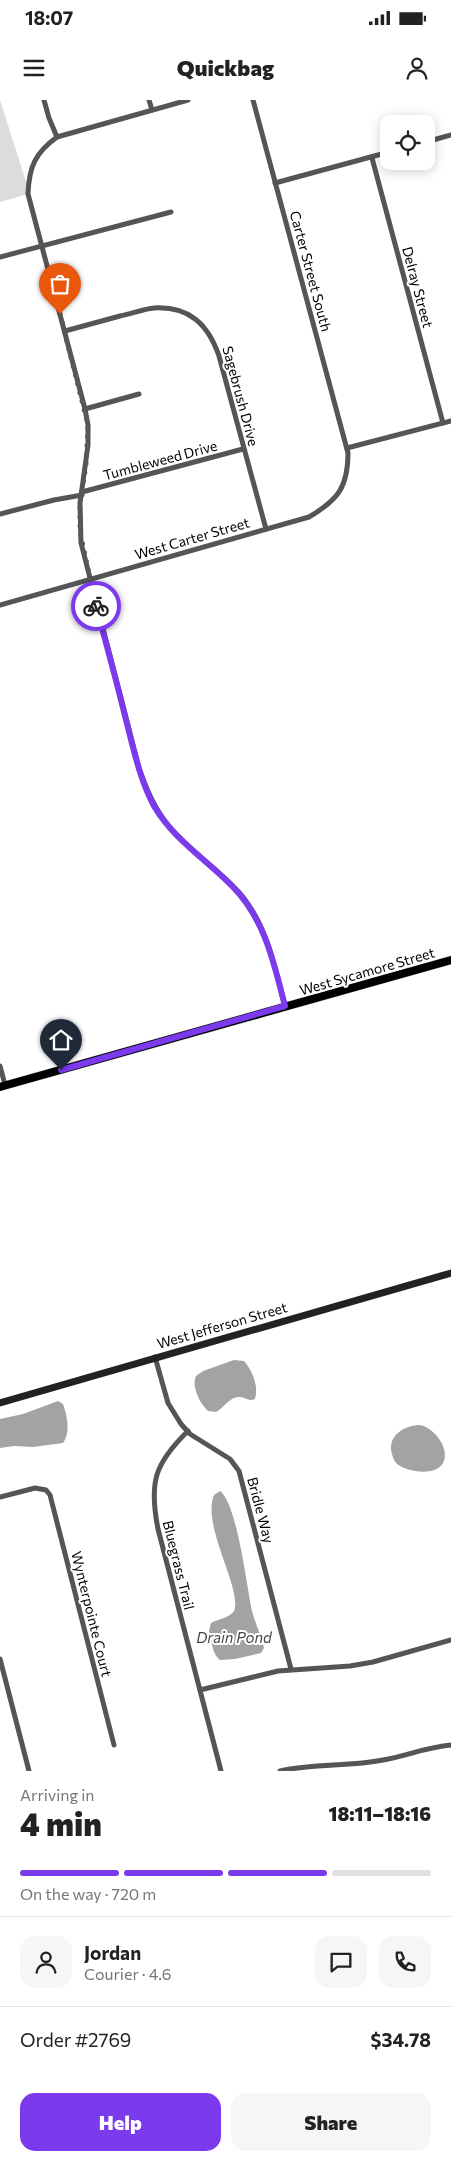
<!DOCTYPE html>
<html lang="en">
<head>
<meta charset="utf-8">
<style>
	:root { --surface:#fff; --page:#f6f6f6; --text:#222; --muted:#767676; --line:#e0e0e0; --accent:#7c3aed }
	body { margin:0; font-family:Commissioner,sans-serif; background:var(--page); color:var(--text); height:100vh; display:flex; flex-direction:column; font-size:19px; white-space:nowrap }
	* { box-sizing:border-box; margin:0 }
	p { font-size:16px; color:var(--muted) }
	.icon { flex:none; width:28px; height:28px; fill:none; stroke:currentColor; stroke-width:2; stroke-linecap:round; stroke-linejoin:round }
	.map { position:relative; height:1671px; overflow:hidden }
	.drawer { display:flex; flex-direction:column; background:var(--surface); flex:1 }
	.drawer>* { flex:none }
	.controls { position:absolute; left:380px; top:15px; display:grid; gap:10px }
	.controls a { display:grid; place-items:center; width:55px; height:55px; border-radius:10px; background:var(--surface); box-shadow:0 2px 12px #0003; font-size:25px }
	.pin { position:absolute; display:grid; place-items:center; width:42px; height:42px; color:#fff; margin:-51px -21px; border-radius:50% 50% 50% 0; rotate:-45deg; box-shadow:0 0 5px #0007 }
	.pin .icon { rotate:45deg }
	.courier { position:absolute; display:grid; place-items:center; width:50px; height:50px; margin:-25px; border:4px solid #7c3aed; border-radius:50%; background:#fff; color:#222; box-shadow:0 1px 6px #0007 }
	.overview em { font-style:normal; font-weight:800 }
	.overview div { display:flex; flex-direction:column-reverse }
	.overview { display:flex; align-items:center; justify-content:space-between; height:85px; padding:0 20px }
	h1 { font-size:32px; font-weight:800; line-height:38px }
	.bar { display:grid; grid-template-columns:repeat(4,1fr); gap:8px 5px; align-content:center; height:60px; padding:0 20px }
	.bar i { height:6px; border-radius:4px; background:var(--line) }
	.bar .selected { background:var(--accent) }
	.bar p { grid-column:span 4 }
	.line { display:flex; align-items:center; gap:12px; padding:0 20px; border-top:1px solid var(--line) }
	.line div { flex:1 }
	.round { display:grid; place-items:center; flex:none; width:52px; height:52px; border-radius:15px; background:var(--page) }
	.cta { display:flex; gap:10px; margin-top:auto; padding:10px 20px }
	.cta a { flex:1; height:58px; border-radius:15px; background:var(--accent); color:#fff; font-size:20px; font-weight:800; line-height:58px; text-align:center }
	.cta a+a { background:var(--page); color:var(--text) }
	.status { display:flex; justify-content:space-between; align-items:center; height:35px; padding:0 25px; background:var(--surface); direction:ltr }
	.status svg { height:14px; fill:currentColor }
	header { display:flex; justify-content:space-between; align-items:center; height:65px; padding:0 20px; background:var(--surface); font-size:22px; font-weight:800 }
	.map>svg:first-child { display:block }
	.green { fill:#dcdcdc }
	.water { fill:#a3a3a3 }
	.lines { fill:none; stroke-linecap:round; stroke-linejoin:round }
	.primary-casing { stroke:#dbdbdb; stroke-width:9 }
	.street { stroke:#555; stroke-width:5 }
	.secondary { stroke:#222; stroke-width:7 }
	.primary { stroke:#000; stroke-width:8 }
	.done { stroke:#595959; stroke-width:5; stroke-dasharray:0 9 }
	.route { stroke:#7c3aed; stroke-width:6 }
	.labels { text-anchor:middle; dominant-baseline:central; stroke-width:4; stroke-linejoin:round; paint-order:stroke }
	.street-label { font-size:14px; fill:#000; stroke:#fff }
	.water-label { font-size:15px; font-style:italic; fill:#444; stroke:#fff }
</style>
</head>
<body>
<div class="status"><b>18:07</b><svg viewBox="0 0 49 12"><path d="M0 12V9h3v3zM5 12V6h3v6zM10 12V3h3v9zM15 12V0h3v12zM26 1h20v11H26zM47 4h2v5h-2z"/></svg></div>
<header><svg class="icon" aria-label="menu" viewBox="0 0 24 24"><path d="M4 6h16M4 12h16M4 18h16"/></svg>Quickbag<svg class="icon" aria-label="person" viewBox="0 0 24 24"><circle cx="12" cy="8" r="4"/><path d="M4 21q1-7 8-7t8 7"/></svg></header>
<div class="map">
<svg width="451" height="1671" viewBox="0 0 451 1671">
	<rect width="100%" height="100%" fill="#fff"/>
	<polygon class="green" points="0,0 29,91 28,94 0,102"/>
	<g class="water">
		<path d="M234,1260L244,1261C252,1270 259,1286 255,1299C248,1302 246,1297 240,1297C230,1296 224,1308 216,1312L208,1311C200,1304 191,1286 196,1276L203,1271Z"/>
		<path d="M58,1301L63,1304C67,1316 71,1332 63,1343L33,1347L14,1346L0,1348V1319L23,1314Z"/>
		<path d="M419,1325C433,1326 451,1349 443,1363C436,1376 411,1372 400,1366C396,1364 393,1359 392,1354C387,1336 403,1326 419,1325Z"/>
		<path d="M220,1391C237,1403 247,1488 252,1511C255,1523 261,1535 264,1548L261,1553L235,1559L220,1560L216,1556L213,1549L209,1531L211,1523C216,1520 231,1517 234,1511C243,1490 201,1425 214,1395Z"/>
	</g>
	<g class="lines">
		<defs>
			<polyline id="primary" points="0,987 451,860"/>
		</defs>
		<use href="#primary" class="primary-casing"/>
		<g class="street">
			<polyline points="44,0 49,18 57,37"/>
			<polyline points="149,0 152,10"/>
			<path d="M188,0L57,37C35,53 29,67 28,94L85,309L88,325V345L80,403L81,443L139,668C148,694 159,718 179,737C199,758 224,774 243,797C268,829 275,868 285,907"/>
			<polyline points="426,42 451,35"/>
			<polyline points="372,58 443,323"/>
			<polyline points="275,83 389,52"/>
			<polyline points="0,157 171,112"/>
			<path d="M65,231C83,226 102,221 120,216C131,214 143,209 154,208C189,206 208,224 219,256L266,429"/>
			<polyline points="85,309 139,294"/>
			<polyline points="347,348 451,321"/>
			<polyline points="82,392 243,349"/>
			<polyline points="0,414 54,400 82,395"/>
			<path d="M0,505L309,417C338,400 348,387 348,353L253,0"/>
			<polyline points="0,966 5,985"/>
			<polyline points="155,1257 168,1303 181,1324 190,1334 230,1359 239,1371 291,1569"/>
			<path d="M188,1331C154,1364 149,1383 158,1429L221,1671"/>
			<polyline points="0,1397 35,1388 46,1390 50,1395 114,1645"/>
			<polyline points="0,1559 29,1671"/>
			<polyline points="200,1590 278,1571 350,1566 373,1562 451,1540"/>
			<path d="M280,1671C314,1663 349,1667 383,1660C406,1656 427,1647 451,1645"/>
		</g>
		<polyline class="secondary" points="0,1303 451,1173"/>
		<use href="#primary" class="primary"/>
	</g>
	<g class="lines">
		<polyline class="done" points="60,214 88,325 86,365 80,403 80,432 96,506"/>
		<path class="route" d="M61,970L285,906C274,863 265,820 233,787C207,760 173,739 154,706C139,678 133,646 125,616C116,579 106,543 96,506"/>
	</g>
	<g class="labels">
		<g class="street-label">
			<text transform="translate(311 171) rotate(75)">Carter Street South</text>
			<text transform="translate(418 187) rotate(75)">Delray Street</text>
			<text transform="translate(241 296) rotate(75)">Sagebrush Drive</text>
			<text transform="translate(160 360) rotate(-15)">Tumbleweed Drive</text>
			<text transform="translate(192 438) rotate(-16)">West Carter Street</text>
			<text transform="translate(367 871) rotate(-16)">West Sycamore Street</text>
			<text transform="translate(222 1225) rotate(-16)">West Jefferson Street</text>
			<text transform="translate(261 1410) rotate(75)">Bridle Way</text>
			<text transform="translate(179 1465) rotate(76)">Bluegrass Trail</text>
			<text transform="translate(92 1514) rotate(76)">Wynterpointe Court</text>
		</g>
		<g class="water-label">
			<text x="234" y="1537">Drain Pond</text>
		</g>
	</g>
</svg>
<div class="controls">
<a><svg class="icon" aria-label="locate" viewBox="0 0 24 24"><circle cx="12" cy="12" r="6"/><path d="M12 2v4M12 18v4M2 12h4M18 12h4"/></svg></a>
</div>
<div class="pin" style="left:60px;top:214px;background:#ea580c"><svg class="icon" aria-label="bag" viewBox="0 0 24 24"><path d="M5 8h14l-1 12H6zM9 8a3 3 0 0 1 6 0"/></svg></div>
<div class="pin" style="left:61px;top:970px;background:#1f2937"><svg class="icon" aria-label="home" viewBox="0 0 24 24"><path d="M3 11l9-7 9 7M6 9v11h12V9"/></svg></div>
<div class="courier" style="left:96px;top:506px"><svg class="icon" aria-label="bike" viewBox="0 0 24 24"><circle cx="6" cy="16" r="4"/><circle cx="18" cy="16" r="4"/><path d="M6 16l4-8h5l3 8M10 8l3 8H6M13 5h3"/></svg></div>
</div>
<section class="drawer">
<div class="overview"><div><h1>4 min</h1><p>Arriving in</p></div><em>18:11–18:16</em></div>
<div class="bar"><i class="selected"></i><i class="selected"></i><i class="selected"></i><i></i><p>On the way · 720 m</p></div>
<div class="line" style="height:90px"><a class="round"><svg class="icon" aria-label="person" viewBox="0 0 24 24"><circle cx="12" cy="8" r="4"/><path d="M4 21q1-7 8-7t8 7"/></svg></a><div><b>Jordan</b><p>Courier · 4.6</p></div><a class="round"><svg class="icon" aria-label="chat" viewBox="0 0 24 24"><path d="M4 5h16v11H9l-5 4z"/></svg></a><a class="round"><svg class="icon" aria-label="phone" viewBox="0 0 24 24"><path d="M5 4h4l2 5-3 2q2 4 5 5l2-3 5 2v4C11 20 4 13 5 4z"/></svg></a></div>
<div class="line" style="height:65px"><div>Order #2769</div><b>$34.78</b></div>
<div class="cta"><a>Help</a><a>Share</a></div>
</section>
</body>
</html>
